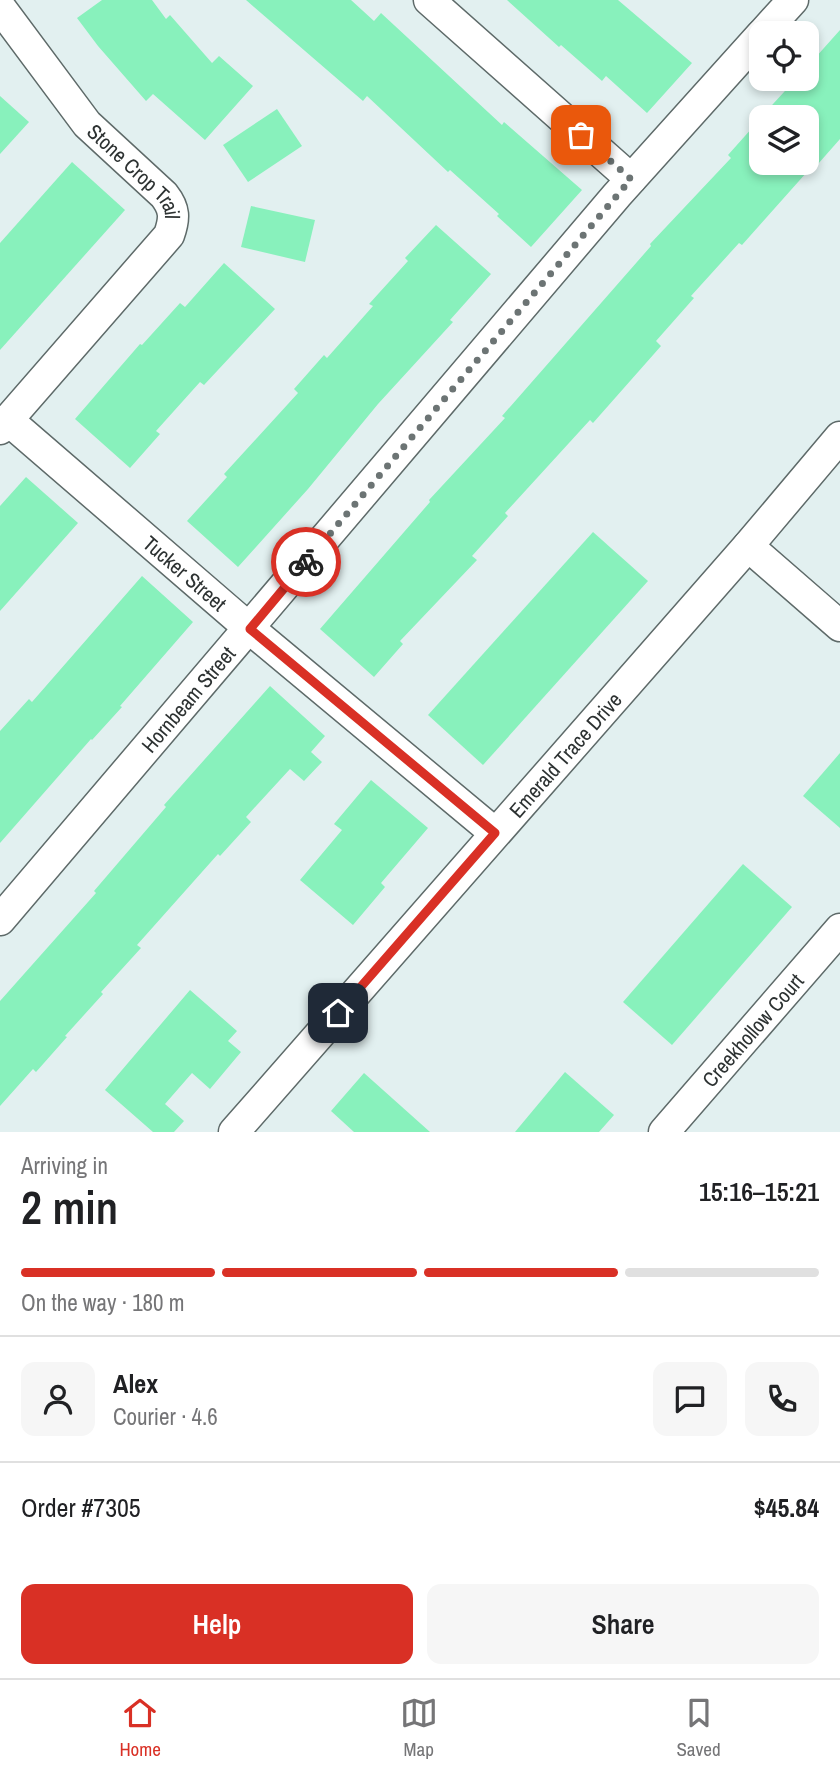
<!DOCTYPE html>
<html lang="en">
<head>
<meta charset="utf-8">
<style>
	:root { --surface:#fff; --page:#f6f6f6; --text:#202124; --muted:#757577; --line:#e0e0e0; --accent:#d93025 }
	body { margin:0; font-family:"Archivo Narrow",sans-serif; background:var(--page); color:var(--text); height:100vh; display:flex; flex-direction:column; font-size:26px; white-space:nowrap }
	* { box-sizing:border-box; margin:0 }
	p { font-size:23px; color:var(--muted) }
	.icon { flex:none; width:38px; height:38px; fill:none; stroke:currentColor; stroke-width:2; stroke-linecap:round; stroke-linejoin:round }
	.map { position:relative; height:1132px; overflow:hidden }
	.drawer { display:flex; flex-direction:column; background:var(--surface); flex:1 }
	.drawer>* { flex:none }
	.buttons { position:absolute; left:749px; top:21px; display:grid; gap:14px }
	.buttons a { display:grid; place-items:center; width:70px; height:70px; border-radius:14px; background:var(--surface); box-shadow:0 4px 10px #0003; font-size:35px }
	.pin { position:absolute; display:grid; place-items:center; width:60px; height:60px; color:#fff; margin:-30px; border-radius:14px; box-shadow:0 4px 10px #0006 }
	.courier { position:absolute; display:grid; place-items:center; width:70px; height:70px; margin:-35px; border:5px solid #d93025; border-radius:50%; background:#fff; color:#222; box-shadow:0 2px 9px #0007 }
	.head em { font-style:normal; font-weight:600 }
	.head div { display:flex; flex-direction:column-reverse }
	.head { display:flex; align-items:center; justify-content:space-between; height:119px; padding:0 21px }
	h1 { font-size:46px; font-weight:600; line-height:52px }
	.bar { display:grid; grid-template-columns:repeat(4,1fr); gap:10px 7px; align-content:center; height:84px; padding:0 21px }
	.bar i { height:9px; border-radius:5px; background:var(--line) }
	.bar .selected { background:var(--accent) }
	.bar p { grid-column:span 4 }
	.line { display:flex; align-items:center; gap:18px; padding:0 21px; border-top:2px solid var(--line) }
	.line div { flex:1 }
	.round { display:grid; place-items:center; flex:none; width:74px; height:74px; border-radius:14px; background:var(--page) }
	.action { display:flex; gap:14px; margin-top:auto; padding:14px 21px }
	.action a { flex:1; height:80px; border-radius:14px; background:var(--accent); color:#fff; font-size:28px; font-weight:600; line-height:80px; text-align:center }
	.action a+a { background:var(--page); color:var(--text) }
	.tabs { display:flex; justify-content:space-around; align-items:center; height:98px; border-top:2px solid var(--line); background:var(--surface); font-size:19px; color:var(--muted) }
	.tabs a { display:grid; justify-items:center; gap:4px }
	.tabs .selected { color:var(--accent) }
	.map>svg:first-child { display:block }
	.building { fill:#88f1bc }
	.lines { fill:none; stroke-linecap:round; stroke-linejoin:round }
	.street-casing { stroke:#5e6a69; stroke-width:33 }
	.street { stroke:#fff; stroke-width:30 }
	.done { stroke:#6c7474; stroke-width:7; stroke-dasharray:0 12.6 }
	.route { stroke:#d93025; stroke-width:9 }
	.labels { text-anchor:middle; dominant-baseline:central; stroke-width:7; stroke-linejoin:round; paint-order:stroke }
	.street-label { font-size:21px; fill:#2d3232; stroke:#effefd }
</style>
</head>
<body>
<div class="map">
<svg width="840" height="1132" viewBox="0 0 840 1132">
	<rect width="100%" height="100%" fill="#e2f0f0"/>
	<g class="building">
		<polygon points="102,0 152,0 166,19 170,15 212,63 219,56 253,86 205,140 153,94 146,101 98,46 77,18"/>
		<polygon points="246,0 351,0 374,21 381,13 502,125 504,122 582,190 531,247 497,216 499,214 450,170 448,172 367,96 363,101"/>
		<polygon points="507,0 618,0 692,63 647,113 606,76 602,81 561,45 559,47"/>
		<polygon points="840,30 840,139 818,164 807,154 807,117 761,117 795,80 807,79 807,67"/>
		<polygon points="0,96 29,122 0,154"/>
		<polygon points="277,109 302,146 248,182 223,145"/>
		<polygon points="761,118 761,163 815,163 742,245 739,243 691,296 694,298 656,341 661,346 593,423 590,420 505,513 508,516 472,556 477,560 400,641 403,644 374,677 320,629 430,502 429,500 505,418 502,416 651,246 650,244 731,158 728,155"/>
		<polygon points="72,162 125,210 0,350 0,243"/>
		<polygon points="251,206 315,220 305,262 241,247"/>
		<polygon points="436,225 491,274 450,320 453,322 378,404 308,489 238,567 187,521 227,477 224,474 298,393 294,389 324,355 327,358 373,306 369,304 408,261 405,258"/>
		<polygon points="224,263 275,309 204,385 200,382 156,431 160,434 130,468 75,419 140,344 142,345 180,303 185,307"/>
		<polygon points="26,477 78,523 0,611 0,506"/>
		<polygon points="593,532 648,581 483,765 428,715"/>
		<polygon points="142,576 193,622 120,706 122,707 92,740 91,739 0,843 0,731 29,699 32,702"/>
		<polygon points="270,686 325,736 311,752 322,762 304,781 290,769 246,817 251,822 220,856 218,854 137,945 141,948 101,992 103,994 65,1036 67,1037 36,1072 33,1069 0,1106 0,1001 96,893 94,891 166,807 164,805"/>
		<polygon points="840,753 840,828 803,796"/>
		<polygon points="371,780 428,828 381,883 385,887 353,925 300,880 342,830 334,824"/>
		<polygon points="743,864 792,907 672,1045 623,1002"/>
		<polygon points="190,990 237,1031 228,1041 241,1052 210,1089 192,1073 165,1104 184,1121 174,1132 153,1132 105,1090"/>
		<polygon points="565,1072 614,1115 599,1132 515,1132"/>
		<polygon points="364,1073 430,1132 354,1132 331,1111"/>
	</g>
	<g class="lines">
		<defs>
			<g id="street">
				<polyline points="429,0 631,179"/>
				<path id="s1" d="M0,7L87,124L164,195C175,209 175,218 169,235L0,429"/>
				<polyline points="763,33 793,0"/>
				<path id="s2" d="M8,420L250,629L495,833"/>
				<polyline points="748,546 840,626"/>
				<path id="s3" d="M0,920L617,195L761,35"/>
				<path id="s4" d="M234,1132L748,546L840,437"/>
				<path id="s5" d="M664,1132L840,929"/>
			</g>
		</defs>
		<use href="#street" class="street-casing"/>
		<use href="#street" class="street"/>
	</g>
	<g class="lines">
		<polyline class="done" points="306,562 631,179 581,135"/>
		<polyline class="route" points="306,562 250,629 495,833 338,1013"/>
	</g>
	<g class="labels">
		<g class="street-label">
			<text stroke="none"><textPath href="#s1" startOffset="214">Stone Crop Trail</textPath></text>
			<text stroke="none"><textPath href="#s2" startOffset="234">Tucker Street</textPath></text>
			<text stroke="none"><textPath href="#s3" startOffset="290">Hornbeam Street</textPath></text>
			<text stroke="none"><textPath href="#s4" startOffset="502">Emerald Trace Drive</textPath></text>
			<text stroke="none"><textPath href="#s5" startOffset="135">Creekhollow Court</textPath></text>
		</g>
	</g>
</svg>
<div class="buttons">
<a><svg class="icon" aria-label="locate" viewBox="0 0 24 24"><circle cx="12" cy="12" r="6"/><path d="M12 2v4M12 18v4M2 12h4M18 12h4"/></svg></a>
<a><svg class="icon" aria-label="layers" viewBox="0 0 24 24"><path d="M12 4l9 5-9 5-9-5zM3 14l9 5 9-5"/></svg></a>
</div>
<div class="pin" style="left:581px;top:135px;background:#ea580c"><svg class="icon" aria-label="bag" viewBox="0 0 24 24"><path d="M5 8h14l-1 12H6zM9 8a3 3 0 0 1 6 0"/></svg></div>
<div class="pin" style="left:338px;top:1013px;background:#1f2937"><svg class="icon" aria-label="home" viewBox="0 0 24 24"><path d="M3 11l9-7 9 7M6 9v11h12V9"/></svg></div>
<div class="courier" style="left:306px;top:562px"><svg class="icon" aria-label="bike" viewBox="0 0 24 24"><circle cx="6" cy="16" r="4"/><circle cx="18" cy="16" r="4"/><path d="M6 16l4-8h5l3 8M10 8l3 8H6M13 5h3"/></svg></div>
</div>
<section class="drawer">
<div class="head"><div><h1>2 min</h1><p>Arriving in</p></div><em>15:16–15:21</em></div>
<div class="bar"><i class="selected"></i><i class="selected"></i><i class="selected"></i><i></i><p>On the way · 180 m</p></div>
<div class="line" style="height:126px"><a class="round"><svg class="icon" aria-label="person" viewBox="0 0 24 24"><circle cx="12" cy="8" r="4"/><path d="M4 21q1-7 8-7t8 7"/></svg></a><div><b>Alex</b><p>Courier · 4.6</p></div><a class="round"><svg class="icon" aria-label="chat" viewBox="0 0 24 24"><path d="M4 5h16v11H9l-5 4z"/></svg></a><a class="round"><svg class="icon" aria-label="phone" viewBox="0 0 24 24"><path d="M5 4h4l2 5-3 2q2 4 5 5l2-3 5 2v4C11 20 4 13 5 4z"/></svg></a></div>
<div class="line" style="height:91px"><div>Order #7305</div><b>$45.84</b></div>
<div class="action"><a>Help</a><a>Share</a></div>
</section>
<nav class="tabs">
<a class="selected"><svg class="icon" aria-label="home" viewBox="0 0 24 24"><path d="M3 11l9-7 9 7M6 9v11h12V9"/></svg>Home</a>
<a><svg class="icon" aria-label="map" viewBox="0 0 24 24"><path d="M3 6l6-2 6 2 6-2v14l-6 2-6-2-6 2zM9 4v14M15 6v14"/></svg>Map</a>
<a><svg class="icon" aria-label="saved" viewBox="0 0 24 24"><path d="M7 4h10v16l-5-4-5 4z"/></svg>Saved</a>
</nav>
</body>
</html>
